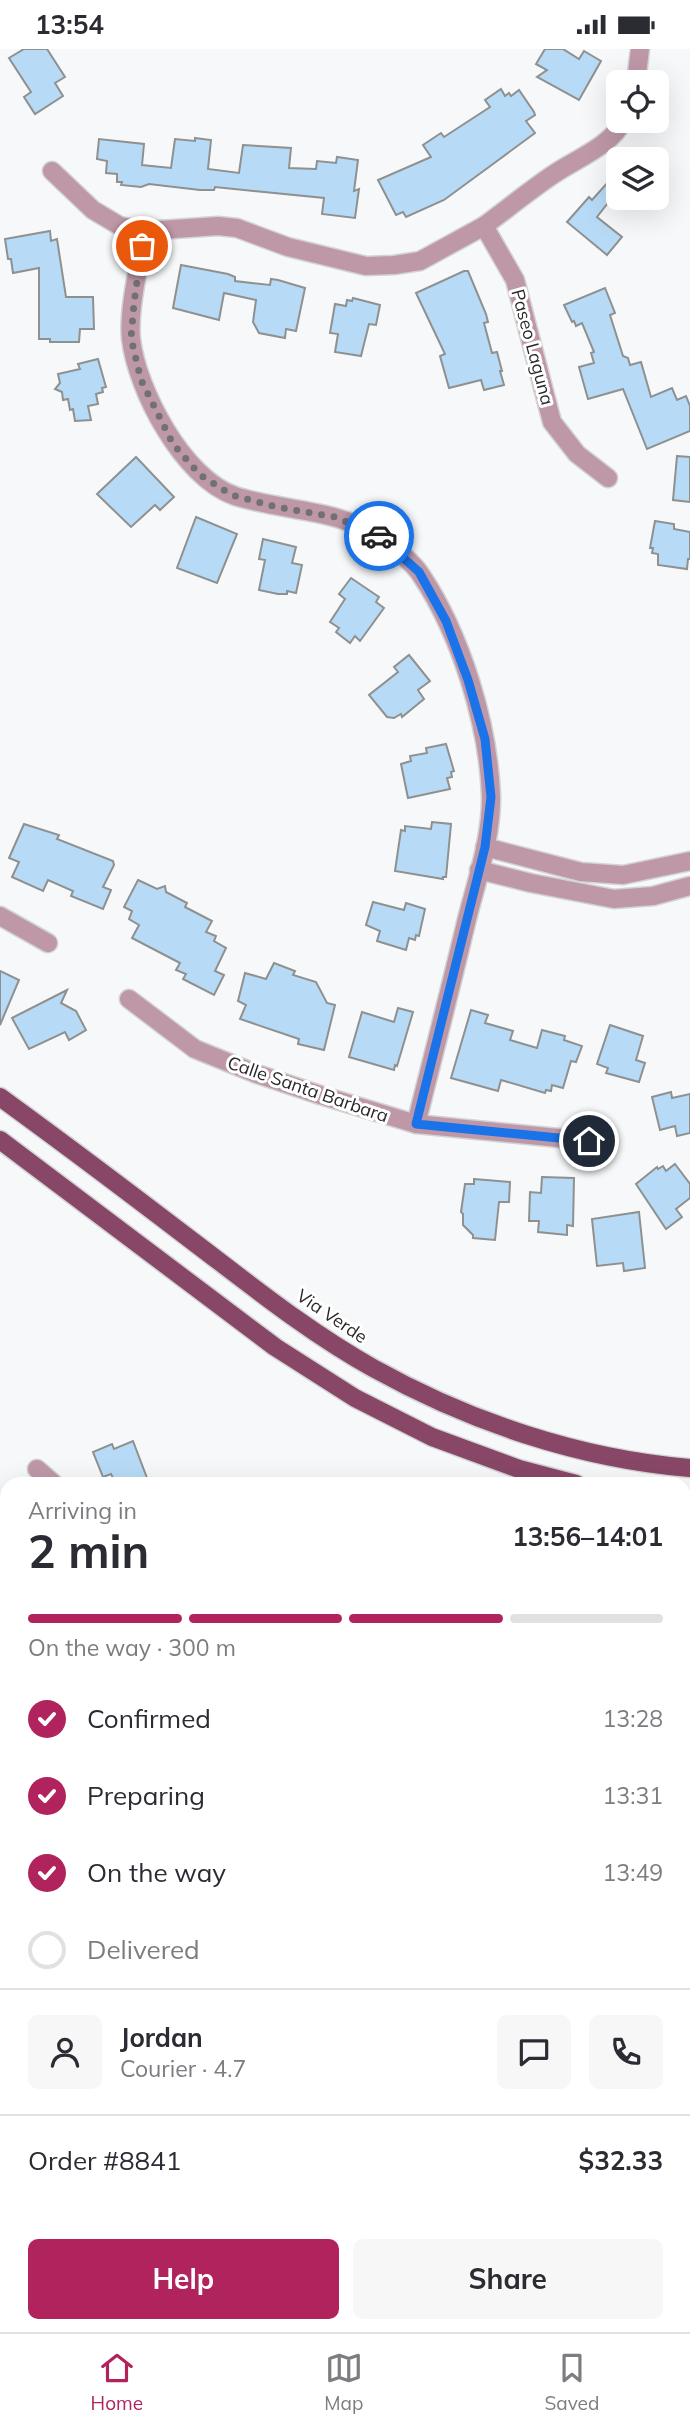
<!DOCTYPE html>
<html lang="en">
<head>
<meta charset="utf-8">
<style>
	:root { --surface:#fff; --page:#f7f7f7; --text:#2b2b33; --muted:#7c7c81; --line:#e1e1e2; --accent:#b0235c }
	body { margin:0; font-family:Mulish,sans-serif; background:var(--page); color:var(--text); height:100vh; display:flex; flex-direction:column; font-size:26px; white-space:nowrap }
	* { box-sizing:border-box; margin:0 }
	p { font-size:23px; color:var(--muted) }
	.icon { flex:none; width:38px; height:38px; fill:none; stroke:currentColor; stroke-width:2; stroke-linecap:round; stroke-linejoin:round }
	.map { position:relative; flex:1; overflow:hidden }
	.details { position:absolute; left:0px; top:1428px; width:691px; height:856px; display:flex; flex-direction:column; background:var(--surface); border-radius:21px 21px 0 0; box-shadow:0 7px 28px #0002 }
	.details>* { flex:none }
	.fabs { position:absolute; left:606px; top:21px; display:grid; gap:14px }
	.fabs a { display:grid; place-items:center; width:63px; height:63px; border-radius:10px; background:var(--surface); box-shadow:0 7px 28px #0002; font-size:35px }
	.pin { position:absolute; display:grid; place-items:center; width:60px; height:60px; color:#fff; margin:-30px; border:4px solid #fff; border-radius:50%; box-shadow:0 2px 7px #0007 }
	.courier { position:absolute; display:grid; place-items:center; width:70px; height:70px; margin:-35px; border:5px solid #1a73e8; border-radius:50%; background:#fff; color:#222; box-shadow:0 2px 9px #0007 }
	.head em { font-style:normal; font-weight:700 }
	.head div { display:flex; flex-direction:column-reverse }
	.head { display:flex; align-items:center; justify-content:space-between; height:119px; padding:0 28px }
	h1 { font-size:46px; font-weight:700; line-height:52px }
	.bar { display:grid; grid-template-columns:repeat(4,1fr); gap:10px 7px; align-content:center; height:84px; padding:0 28px }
	.bar i { height:9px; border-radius:5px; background:var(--line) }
	.bar .active { background:var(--accent) }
	.bar p { grid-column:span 4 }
	.line { display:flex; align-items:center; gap:18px; padding:0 28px; border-top:2px solid var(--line) }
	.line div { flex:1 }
	.round { display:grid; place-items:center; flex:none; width:74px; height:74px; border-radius:10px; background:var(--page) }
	ol { padding:0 28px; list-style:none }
	li { display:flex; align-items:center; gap:21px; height:77px }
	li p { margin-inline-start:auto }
	li .icon { padding:7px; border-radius:50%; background:var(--accent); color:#fff; stroke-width:4 }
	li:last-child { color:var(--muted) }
	li i { width:38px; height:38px; border:4px solid var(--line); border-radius:50% }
	.action { display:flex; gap:14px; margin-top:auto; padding:14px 28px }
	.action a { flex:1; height:80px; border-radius:10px; background:var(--accent); color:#fff; font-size:28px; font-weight:700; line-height:80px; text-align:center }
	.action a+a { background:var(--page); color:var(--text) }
	.status { display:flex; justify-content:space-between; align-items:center; height:49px; padding:0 35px; background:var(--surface); direction:ltr }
	.status svg { height:19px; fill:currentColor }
	.tabs { display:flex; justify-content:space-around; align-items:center; height:98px; border-top:2px solid var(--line); background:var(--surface); font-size:19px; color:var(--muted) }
	.tabs a { display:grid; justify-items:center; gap:4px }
	.tabs .active { color:var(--accent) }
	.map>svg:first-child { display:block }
	.building { fill:#b7dbf7; stroke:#8f9090; stroke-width:2 }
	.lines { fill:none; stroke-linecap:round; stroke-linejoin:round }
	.minor-casing { stroke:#d2d3d4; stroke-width:21 }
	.major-casing { stroke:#d2d3d4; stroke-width:21 }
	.minor { stroke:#bf98a8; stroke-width:18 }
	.major { stroke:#894767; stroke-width:18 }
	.done { stroke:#717172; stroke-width:7; stroke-dasharray:0 12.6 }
	.route { stroke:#1a73e8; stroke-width:9 }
	.labels { text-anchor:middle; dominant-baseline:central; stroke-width:6; stroke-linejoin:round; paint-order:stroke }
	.street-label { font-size:18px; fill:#29292a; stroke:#fff }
</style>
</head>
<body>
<div class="status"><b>13:54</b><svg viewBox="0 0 49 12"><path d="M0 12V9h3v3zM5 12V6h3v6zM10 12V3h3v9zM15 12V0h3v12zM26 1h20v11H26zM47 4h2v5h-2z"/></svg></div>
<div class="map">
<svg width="690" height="2283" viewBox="0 0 690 2283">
	<rect width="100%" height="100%" fill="#f7f8f9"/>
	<g class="building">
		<polygon points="24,0 47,0 65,28 55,34 63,47 35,65 24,48 31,43 9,9"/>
		<polygon points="545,0 563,0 579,10 584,2 601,12 579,51 537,28 547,21 536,15"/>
		<polygon points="501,40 505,47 509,44 511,47 519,41 534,63 535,66 526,72 535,84 444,151 406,168 403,163 396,166 378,131 431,108 423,96 441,84 444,88 490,58 485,51"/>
		<polygon points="195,89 211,91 208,120 239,124 243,96 291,99 289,119 316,120 317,112 336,114 337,108 358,111 354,142 359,140 355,169 322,165 324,149 215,138 214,141 200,141 149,135 141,138 121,136 122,133 117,133 117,125 106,124 107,112 97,110 99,90 144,95 142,116 171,119 175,90 195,92"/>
		<polygon points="618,122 618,141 597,168 622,188 607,206 567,173 589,148 592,151"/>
		<polygon points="50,182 51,192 57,190 66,248 93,248 94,280 80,280 79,293 50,293 50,290 39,290 39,219 13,224 11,210 8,210 5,190"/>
		<polygon points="181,216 228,225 235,228 235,232 270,236 271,230 278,231 305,239 296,282 286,280 285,289 259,284 253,273 256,251 224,244 219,271 173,259"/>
		<polygon points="464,222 468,222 486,265 488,273 484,274 492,304 497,303 502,322 500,322 504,336 484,341 481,331 449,339 440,307 445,305 416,244"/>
		<polygon points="605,239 615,264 610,266 623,307 628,309 630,316 641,313 651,348 672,339 677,351 686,347 690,357 690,382 647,400 623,340 588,350 579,318 594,314 591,304 594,303 582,274 576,277 574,272 572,273 564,256"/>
		<polygon points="353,249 380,256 376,276 369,275 361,307 335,303 338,285 330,284 335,255 346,257 347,251 352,252"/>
		<polygon points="98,310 106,338 102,339 103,343 96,345 98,355 88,357 91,371 75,372 73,360 70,361 68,350 63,351 62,343 55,340 60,334 58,325 80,320 78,315"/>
		<polygon points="677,407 690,408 690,453 673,451"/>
		<polygon points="136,408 174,448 160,461 155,456 131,478 97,445"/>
		<polygon points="196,468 237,485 217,534 177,519"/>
		<polygon points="655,472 674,475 674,480 690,483 690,510 688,510 687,520 658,516 658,505 652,504 653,499 650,499"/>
		<polygon points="263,490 296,498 292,514 302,516 296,544 287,542 287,545 278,545 259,541 265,511 259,510"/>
		<polygon points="351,529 379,548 376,553 384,559 360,592 355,587 350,594 336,583 339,579 330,573 345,550 339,545"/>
		<polygon points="409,606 430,632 418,641 424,650 402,668 401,665 394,669 387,668 369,646 398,623 394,618"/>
		<polygon points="446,695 454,722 451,723 452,728 447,729 450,740 408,749 401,715 411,712 410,707 427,704 426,699"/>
		<polygon points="432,773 451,775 446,828 443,828 443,830 395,822 401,781 405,782 405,777 431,780"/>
		<polygon points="24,775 59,786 57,790 113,812 114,816 103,838 111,841 103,860 71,847 73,842 48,831 43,842 12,828 19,813 9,809"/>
		<polygon points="138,831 157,840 165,837 166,843 187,854 185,858 212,872 206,883 216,887 214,892 226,899 215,922 224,926 214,946 183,930 186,925 176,921 180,914 132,889 139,876 129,870 132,862 124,858"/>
		<polygon points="373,853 404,861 406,854 425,860 419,887 416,886 415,891 409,889 406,901 377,892 380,882 366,876"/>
		<polygon points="274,914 295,922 293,926 316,933 327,954 335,956 324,1001 298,995 299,990 240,970 246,956 238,952 245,924 266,930"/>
		<polygon points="0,922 19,931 0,976"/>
		<polygon points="67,941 61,954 76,962 86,981 69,991 65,983 29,1000 12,969"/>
		<polygon points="398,959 413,963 397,1017 395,1016 394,1021 349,1008 362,963 394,973"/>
		<polygon points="471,961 488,966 485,974 513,982 510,991 537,999 542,981 565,987 564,991 582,997 576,1013 571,1012 563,1039 552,1036 551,1042 546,1041 545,1044 501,1031 498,1042 451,1029"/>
		<polygon points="610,976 643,987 636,1011 645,1014 639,1033 606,1024 608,1019 597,1015"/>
		<polygon points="671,1043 672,1049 690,1045 690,1084 677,1087 675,1077 660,1081 652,1048"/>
		<polygon points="675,1115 690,1135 690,1149 676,1160 682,1168 666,1180 636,1135 657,1118 658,1120 663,1117 666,1122"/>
		<polygon points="542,1128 574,1129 573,1177 567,1176 567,1186 538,1183 539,1172 529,1172 530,1143 541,1144"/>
		<polygon points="474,1130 510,1133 509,1153 499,1153 495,1191 473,1189 473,1186 463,1176 463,1165 461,1163 465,1135 474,1135"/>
		<polygon points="639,1163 645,1219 624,1222 623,1214 597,1217 592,1170"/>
		<polygon points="133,1392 147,1429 133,1435 120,1435 118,1430 114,1431 111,1425 103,1428 93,1403 112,1395 114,1400"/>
	</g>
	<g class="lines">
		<defs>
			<g id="minor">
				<polyline points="636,33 640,0"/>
				<polyline points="52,122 93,161 120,177 145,182 218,177 237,179 288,198 366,217 394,216 420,212 484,177 515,231 552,373 577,405 608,429"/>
				<path d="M484,177C507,160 530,141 554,125C576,110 612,96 623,72"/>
				<path d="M145,182C140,213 128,259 131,290C137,341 183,429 235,447C281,462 341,460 381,489C393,498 412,512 421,526C461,586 488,674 491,746C492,789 476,833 466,874C450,941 433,1008 416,1075"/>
				<polyline points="485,798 581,823 623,826 690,812"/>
				<polyline points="479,821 531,834 614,850 653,847 690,837"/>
				<polyline points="0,867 48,894"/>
				<polyline points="129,950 195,1000 257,1025 320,1046 416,1075 589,1092"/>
				<polyline points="37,1420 54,1435"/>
				<polyline points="0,1649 7,1648"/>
				<polyline points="684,1989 690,1977"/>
				<polyline points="684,2137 690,2137"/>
				<polyline points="0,2144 7,2123"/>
				<polyline points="463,2277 476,2283"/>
				<polyline points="540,2283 543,2277"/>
			</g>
			<g id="major">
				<path d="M0,1048C66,1096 131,1145 195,1194C253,1238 310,1284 373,1319C470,1373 580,1410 690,1419"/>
				<polyline points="0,1091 275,1298 355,1349 432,1388 519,1420 576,1435"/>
				<polyline points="684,1458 690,1458"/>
			</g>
		</defs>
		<use href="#minor" class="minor-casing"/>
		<use href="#major" class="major-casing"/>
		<use href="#minor" class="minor"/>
		<use href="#major" class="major"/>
	</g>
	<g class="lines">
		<polyline class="done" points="142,197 134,254 131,289 141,331 173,395 200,426 232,446 277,458 335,468 379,487"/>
		<polyline class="route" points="379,487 419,523 446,572 468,631 485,690 491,748 485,798 416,1075 589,1092"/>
	</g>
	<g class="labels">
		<g class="street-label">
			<text transform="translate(533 298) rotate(75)">Paseo Laguna</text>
			<text transform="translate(308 1040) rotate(19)">Calle Santa Barbara</text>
			<text transform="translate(332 1267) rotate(34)">Via Verde</text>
		</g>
	</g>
</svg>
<div class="fabs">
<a><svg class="icon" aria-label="locate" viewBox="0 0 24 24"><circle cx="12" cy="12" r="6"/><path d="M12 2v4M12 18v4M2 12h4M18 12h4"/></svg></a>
<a><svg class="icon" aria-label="layers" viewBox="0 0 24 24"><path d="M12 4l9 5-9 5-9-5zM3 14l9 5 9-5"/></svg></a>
</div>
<div class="pin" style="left:142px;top:197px;background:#ea580c"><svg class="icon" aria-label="bag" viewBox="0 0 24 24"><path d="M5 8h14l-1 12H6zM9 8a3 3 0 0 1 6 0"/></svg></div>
<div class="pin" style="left:589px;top:1092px;background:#1f2937"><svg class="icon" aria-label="home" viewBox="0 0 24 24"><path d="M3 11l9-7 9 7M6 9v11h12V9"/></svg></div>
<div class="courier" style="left:379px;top:487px"><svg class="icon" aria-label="car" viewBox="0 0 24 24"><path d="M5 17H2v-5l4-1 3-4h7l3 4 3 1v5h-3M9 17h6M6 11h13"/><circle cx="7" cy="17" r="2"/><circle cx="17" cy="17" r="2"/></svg></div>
<section class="details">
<div class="head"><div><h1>2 min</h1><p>Arriving in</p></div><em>13:56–14:01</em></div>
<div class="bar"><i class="active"></i><i class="active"></i><i class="active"></i><i></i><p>On the way · 300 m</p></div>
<ol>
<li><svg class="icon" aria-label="check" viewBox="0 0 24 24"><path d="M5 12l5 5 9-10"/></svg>Confirmed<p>13:28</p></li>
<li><svg class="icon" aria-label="check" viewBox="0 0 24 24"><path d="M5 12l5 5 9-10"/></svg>Preparing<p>13:31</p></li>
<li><svg class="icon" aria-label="check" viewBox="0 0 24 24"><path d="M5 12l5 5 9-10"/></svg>On the way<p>13:49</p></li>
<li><i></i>Delivered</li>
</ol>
<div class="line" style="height:126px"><a class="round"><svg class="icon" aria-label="person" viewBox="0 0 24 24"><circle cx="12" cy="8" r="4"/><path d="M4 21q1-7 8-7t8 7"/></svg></a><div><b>Jordan</b><p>Courier · 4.7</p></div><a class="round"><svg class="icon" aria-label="chat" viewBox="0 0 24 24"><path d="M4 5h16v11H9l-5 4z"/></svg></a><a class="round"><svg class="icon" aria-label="phone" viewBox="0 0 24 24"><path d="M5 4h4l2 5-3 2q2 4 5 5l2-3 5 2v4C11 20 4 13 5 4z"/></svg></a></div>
<div class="line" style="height:91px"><div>Order #8841</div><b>$32.33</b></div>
<div class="action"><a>Help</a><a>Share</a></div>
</section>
</div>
<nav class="tabs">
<a class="active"><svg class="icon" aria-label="home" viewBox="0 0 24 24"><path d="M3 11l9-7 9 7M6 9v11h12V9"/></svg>Home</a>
<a><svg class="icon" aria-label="map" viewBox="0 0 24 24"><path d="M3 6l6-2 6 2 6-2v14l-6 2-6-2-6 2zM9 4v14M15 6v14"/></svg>Map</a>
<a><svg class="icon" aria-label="saved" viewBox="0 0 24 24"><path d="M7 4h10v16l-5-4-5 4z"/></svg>Saved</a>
</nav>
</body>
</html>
